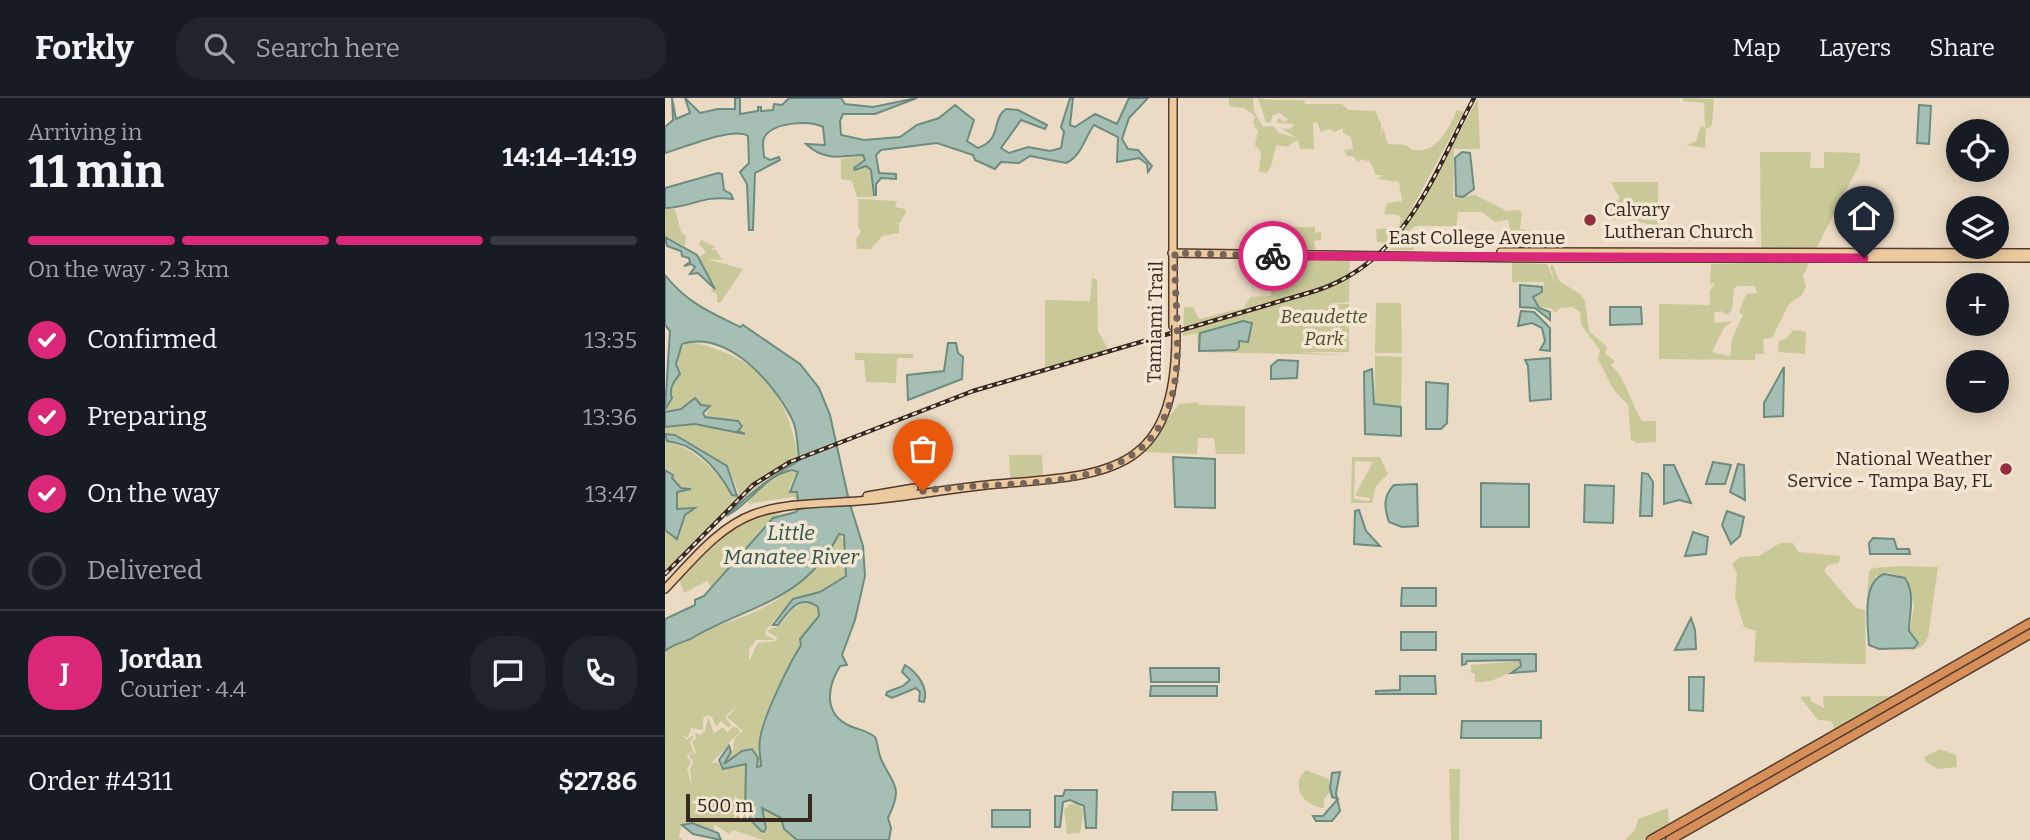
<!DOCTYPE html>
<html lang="en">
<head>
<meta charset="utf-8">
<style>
	:root { --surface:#171b24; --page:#20242c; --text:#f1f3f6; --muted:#9ea1a6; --line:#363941; --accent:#db2777 }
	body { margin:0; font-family:Bitter,serif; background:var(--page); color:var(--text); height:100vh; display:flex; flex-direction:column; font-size:26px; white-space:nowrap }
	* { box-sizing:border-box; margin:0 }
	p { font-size:23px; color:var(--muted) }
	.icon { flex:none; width:38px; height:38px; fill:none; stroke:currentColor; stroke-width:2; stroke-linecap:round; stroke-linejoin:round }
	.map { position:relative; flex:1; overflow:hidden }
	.side { display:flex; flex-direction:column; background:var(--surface); width:665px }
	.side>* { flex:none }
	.buttons { position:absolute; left:1281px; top:21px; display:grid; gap:14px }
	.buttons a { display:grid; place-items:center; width:63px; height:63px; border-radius:50%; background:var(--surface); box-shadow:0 4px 18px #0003; font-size:35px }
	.scale { position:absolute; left:21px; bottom:18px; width:126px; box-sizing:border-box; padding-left:7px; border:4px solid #36271f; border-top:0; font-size:19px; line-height:24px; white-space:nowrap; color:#36271f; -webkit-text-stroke:5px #f3e6d3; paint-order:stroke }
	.pin { position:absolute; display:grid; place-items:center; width:60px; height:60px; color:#fff; margin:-72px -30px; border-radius:50% 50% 50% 0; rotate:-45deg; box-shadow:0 0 7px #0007 }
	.pin .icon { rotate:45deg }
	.courier { position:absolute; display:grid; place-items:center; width:70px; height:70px; margin:-35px; border:5px solid #db2777; border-radius:50%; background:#fff; color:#222; box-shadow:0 2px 9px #0007 }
	.headline em { font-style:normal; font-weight:700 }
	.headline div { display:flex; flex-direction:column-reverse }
	.headline { display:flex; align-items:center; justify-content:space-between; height:119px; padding:0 28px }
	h1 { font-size:46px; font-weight:700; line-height:52px }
	.bar { display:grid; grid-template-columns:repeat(4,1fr); gap:10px 7px; align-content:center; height:84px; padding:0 28px }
	.bar i { height:9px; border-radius:5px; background:var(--line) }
	.bar .selected { background:var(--accent) }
	.bar p { grid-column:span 4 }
	.line { display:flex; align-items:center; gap:18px; padding:0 28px; border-top:2px solid var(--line) }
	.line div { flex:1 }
	.round { display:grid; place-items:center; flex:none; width:74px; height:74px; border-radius:28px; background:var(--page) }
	ol { padding:0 28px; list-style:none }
	li { display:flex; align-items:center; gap:21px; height:77px }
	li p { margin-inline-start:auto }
	li .icon { padding:7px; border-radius:50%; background:var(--accent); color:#fff; stroke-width:4 }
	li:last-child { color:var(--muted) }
	li i { width:38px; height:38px; border:4px solid var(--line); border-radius:50% }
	header { display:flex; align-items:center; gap:42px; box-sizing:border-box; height:98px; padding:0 35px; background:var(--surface); border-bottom:2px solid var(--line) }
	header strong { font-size:33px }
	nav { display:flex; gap:38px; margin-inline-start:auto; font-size:24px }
	.search { width:490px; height:63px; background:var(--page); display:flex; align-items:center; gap:18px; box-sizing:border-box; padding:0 24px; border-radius:28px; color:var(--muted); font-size:26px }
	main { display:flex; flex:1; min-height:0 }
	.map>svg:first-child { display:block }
	.green { fill:#c9c898; fill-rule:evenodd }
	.water { fill:#a6bfb4; stroke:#6d8c81; stroke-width:2 }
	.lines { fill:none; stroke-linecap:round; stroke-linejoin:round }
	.major-casing { stroke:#533b2f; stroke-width:10 }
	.highway-casing { stroke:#533b2f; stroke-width:11 }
	.major { stroke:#edca9e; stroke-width:7 }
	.highway { stroke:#d68f59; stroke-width:8 }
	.rail-casing { stroke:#36271f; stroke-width:4.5 }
	.rail { stroke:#f3e6d3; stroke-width:2; stroke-dasharray:5; stroke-linecap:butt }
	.major-bridge-casing { stroke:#533b2f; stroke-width:10; stroke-linecap:butt }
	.major-bridge { stroke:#edca9e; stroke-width:7 }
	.done { stroke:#766659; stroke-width:7; stroke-dasharray:0 12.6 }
	.route { stroke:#db2777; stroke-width:9 }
	.poi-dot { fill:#912f3c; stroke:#f3e6d3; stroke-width:2.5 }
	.labels { text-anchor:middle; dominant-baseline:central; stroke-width:7; stroke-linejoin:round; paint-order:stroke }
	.poi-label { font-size:19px; fill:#36271f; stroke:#f3e6d3; text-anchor:start }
	.street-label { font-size:19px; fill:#36271f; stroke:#f3e6d3 }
	.park-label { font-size:19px; font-style:italic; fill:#4c5126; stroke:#f3e6d3 }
	.water-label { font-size:21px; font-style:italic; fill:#2f554d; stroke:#f3e6d3 }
</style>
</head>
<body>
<header>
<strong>Forkly</strong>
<div class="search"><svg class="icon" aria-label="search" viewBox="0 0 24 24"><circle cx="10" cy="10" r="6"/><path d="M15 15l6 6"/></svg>Search here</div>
<nav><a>Map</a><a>Layers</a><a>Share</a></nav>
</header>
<main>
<section class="side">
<div class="headline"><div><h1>11 min</h1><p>Arriving in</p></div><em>14:14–14:19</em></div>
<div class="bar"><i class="selected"></i><i class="selected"></i><i class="selected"></i><i></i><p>On the way · 2.3 km</p></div>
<ol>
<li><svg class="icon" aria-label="check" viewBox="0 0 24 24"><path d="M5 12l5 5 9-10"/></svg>Confirmed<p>13:35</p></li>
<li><svg class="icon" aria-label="check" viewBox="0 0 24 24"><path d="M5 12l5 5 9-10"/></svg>Preparing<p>13:36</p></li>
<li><svg class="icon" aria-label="check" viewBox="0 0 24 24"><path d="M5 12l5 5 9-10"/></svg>On the way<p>13:47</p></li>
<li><i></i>Delivered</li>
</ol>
<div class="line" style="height:126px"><b class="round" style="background:var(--accent);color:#fff">J</b><div><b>Jordan</b><p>Courier · 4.4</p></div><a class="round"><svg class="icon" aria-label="chat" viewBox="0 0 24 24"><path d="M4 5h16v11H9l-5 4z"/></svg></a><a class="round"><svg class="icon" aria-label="phone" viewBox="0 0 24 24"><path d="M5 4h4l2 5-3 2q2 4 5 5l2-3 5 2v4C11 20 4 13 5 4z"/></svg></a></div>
<div class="line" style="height:91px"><div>Order #4311</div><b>$27.86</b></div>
</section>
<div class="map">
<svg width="1365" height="742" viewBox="0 0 1365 742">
	<rect width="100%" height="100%" fill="#ecdbc4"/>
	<g class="green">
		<path d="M564,0H588L589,13L598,29L608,28L614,35L632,40L616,30L626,31L629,26L612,25L613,20L620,24L623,21L614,15L608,17L605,25L601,24L593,0C608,4 623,0 641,3L639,6H677L684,12L710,13L716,25V42L717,28L723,46C728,47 734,46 740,47C743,48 746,52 750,52C772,56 785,28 792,12L799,14L738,127L725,145L712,144L711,131L734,129L736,120L733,117L719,116L722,105L737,103L734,84L712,81L718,77H711L705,64L697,61L693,64L688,58H682L679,52L688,51L686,39L678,35V30L670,34L664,31L656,34L652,24L648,25L649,51H635L633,42L621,49L612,47C606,57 611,62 602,75L594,74L596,54L590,47L593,33L589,28L592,26H588L590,18L579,10L564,8Z"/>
		<polygon points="813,0 815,51 789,51 788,100 810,97 842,113 854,112 857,115 855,131 868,133 870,150 849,149 843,122 830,124 817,114 793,114 790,136 785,128 750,128 743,134 743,141 749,141 749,152 725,152 757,104"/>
		<polygon points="1018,0 1049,1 1047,27 1041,31 1040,50 1021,47 1031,43 1036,28 1040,30 1039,5 1018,3"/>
		<polygon points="1095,54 1146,54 1145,70 1159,70 1159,54 1195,55 1195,65 1151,151 1096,151"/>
		<polygon points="198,58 199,62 188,70 190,73 201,69 206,73 208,99 192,99 187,83 176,81 176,61"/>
		<polygon points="946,84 993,84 993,128 958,121 947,122 938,109 940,103 955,101"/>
		<polygon points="193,101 232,103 230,109 240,111 241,114 235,125 231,125 234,127 234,135 217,138 206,151 192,151 191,141 196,133 193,129"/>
		<polygon points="0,111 10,111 16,134 21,138 20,148 0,138"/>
		<polygon points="627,129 650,129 650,135 656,134 656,142 649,143 650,151 633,151 631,144 620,140 620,137 632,134"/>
		<polygon points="36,142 51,149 45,151 51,152 57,162 42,161 78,171 55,205 52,204 52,196 46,193 47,190 50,192 50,187 32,161 41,154 34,146"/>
		<polygon points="598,160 685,161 684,204 662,206 684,206 684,254 632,254 684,257 533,254 532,235 518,238 519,209 528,209 534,221 579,210 585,199 606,198 608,173 598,172"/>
		<path d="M1145,163L1138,178L1141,188L1137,197L1124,206L1107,240L1098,241L1099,256H1090V262L994,261V206L1045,207V193L1050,185L1045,186L1046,166ZM1073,188H1090L1092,195L1081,196L1074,214L1078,217L1067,241L1065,258L1047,254L1059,230L1067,223L1050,225L1049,215L1056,213L1062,217L1067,212L1069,190Z"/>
		<path d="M847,165L882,166L890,185L885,168L888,167L894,183L915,196L920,203L924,233L942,249L940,256L950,263L946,267C960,279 967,307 977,323H991V344L972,345L966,342L963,307L948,291L933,261L935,252L916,227L915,214L907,209L895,210L890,215L886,210L873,209L869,199L878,195L879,184H847Z"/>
		<polygon points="427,180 432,182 433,233 443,251 380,271 380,202 425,203"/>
		<polygon points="711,205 736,205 737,255 710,255"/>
		<polygon points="1128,232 1141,234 1140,256 1113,254 1114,243 1122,240"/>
		<path d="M25,244C90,256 123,295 133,359L84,395L82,390L0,474V433L13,442L21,417L30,410H13L12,395L26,390L17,389L8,380L9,376L0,370V342C33,353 49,370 68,399L74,396L63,368L11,336L0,335V330L30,327L81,336L74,333L78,326L74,323L40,318L46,308L36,306L31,300L15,310L1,313L8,300C4,291 10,283 16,276L12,270L15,250Z"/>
		<polygon points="190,255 248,256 248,260 232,260 231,285 201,284 199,262 190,262"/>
		<polygon points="710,258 737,259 736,309 710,306"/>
		<polygon points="532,304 535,307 580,308 580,356 551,356 549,340 533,340 532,356 478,354 514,306"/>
		<polygon points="344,357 377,357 378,377 345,380"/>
		<path d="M687,359H715L723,376L711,388L707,405H686ZM690,363L708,364L691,395V398L705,400L704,403L689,401Z"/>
		<polygon points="120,374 132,374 124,390 125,394 132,394 132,402 129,399 83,406 87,396"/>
		<path d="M117,414L100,427L46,489L42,483L19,495L14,480C42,451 74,414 117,414Z"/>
		<path d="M175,437L180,443L181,477L154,494L128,501L100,533L101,537L110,542H91L84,552V563L93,545L111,543L112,540L102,533C106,530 113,529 117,525C127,513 135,497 153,510L154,518L134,541L136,546C124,565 97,618 94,641C93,650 95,659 96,668L93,669V659L87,650L77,652L60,665L68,653L69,641L78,633L62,619L73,608L60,618L66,627L64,630L56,623L51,629L47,619L42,617L38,621V632L26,630L23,639L18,638L22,642L26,638L29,639L25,644L29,655H24L22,658L26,665L22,670L27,690L25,671L28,664L23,656L31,655L27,644L32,639L28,634L35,637L40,633L43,619L49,635L58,629L62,635L68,628L74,631L75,635L64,644L65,647L45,666L52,664L58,672L81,667L80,718L99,736L102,730L97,711L116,720L119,732L131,742H98L68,732L64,736L49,726V732L27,725L17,727L14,739L18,742H0V554C18,538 63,525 87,515C126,499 152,470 175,437Z"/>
		<polygon points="1115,445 1128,445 1133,454 1175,458 1174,465 1163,467 1159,473 1191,510 1200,512 1201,566 1089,564 1091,533 1079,529 1070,499 1072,475 1067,466 1075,459 1094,458"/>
		<path d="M1235,468L1273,469L1263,539C1259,549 1252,553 1241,553L1250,551L1254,545L1245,533L1249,507L1242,480L1223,475L1211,478L1202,497L1204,473L1208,470Z"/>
		<path d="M855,563V567C842,577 828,585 810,584V576L806,575V567Z"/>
		<polygon points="1145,598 1146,603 1159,610 1158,598 1229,598 1170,632 1166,623 1153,622 1135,599"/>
		<polygon points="1275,651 1291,657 1292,669 1273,671 1261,664 1259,659"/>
		<polygon points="784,671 795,671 794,742 786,742"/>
		<path d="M641,672L664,681L665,694L659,701V710C644,709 631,697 634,681Z"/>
		<polygon points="412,705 419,712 415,735 402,736 399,712 405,706"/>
		<polygon points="1003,710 1004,727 978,742 960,742 970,732 973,721"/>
	</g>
	<g class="water">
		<path d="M7,0L11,21L25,15L20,0L35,15L53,11H70V0H75V16L93,13V9H96V13L108,12L109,6L117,7L124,0H176L180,6L208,9L252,0L210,16H178L175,23L176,37L199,42L235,39L252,27L274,20L290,7L309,22L302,43L313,50C338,41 326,21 341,11L353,12L382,27L380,31L356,22L336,50L344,55L363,49L385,53L396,50L399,34L396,29L405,0H408L405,27L410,29L430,16L452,26L464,0H483L464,20L457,41L463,51L473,52L487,68L483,74L482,66L474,60L452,64L453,39L429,27C420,39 416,59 401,65L365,58L354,65L336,64L330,71L310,62L308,57L272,45L216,52L211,57L214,75L231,76V81L216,80L211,86V97H209L206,72L201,68L190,72L189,70L200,62L198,57C177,58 160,64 141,46L160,47L158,29C145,22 110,24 100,38C96,44 99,53 99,59L105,62L114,59L115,62L90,75L88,132H84L82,86L75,74L84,65L83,38C69,28 18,50 0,55V29L8,22Z"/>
		<polygon points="1254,7 1266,8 1264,46 1252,45"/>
		<polygon points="797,54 805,55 809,91 798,99 791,98 790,60"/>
		<path d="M53,75L57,76L59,92L66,96L68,101C37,97 28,109 0,110V90Z"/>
		<polygon points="0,139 32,157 50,191 33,175 25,176 30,169 26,166 19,168 25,164 24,160 17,158 16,153 2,148"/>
		<path d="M0,177C22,205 45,214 75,229L78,227L135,266L154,290L165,317L184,403L198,448L200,478L190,522L177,557L182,567L175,568C162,589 158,616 185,628C194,632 201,632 210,639C213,646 213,654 216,661C228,688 239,687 223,720L226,730L224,742H132L119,731L116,720L97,710L101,730L99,734L96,733L80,716L81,666L58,671L54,662L64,648L66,654L59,666L77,653L87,651L93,660L92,669L96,668C96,659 93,650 95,641C98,619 124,566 136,547L135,541L154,518L153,509C134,495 124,513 113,527H108L128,501L155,494L181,478L179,437L174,436C139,504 84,507 29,539C19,545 9,545 0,553V521L30,507V502L39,498L108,420L131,414L134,410L132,394H125L133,374L127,372C98,378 86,406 61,418C84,396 105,379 132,364L134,359C132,347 133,332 127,321C109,285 63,232 17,246L11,266L15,276C10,282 3,291 7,300L0,312L5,233L0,227Z"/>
		<polygon points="855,187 877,189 877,194 868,199 874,210 885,214 885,222 870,210 855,209"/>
		<polygon points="945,209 976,209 977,226 945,227"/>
		<polygon points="856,213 869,214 885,230 885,253 875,252 880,243 877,230 867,225 853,228"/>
		<polygon points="578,223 587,225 583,244 574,243 574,249 571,252 534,253 535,235"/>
		<polygon points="283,245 291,245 293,255 298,259 297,281 243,302 242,277 279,273"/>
		<polygon points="885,260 886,301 865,303 863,268 860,262"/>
		<polygon points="613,262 633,263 632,280 606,281 606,268"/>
		<polygon points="1119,269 1118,318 1099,319 1099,305"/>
		<polygon points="707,271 709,306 736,309 736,338 700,336 699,274"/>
		<polygon points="761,284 783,286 782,325 776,331 761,331"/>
		<polygon points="30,300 36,307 45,308 38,315 40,319 73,323 77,328 73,333 80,336 30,326 0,329 0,314 16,311"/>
		<path d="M0,336L10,337L62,368L72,398L67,397C53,372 32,346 2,343Z"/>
		<polygon points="508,359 550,361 550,410 510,409"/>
		<polygon points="1048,364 1066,367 1060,386 1041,386"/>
		<polygon points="1073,366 1079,367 1080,402 1065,394"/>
		<polygon points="999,367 1009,367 1026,405 1014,402 999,406"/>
		<polygon points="0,372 8,377 7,380 16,390 26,391 12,394 12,411 30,410 20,417 12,441 0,432"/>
		<polygon points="977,375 983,376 988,384 987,418 975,418"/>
		<polygon points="816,385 864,386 864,429 816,429"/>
		<path d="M752,386L753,428L737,429L724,424C719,410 718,398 729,387Z"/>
		<polygon points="920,387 949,388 948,425 919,424"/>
		<polygon points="694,412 701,433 715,448 689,446 690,413"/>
		<polygon points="1062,413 1079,419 1075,438 1066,446 1057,427"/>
		<polygon points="1028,434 1043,439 1041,456 1020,458"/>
		<polygon points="1208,440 1229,441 1232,451 1244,451 1245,456 1205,456 1204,445"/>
		<path d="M1219,476L1240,480C1251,498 1244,514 1244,533L1253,545L1249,550L1214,551L1204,547C1203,526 1196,485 1219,476Z"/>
		<polygon points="737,490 771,490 771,508 736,508"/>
		<polygon points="1026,520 1030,532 1031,551 1010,552"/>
		<rect x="736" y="534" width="35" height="18"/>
		<polygon points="797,556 871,556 871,573 846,575 856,568 855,562 802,563 801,566 797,567"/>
		<path d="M240,567C252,574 264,590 259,604L254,603L255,594L251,590L227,600L221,597L222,594L238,588L245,582L237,574Z"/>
		<polygon points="485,570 554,570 554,584 486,584"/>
		<polygon points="735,578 770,578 771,596 711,596 711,593 735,592"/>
		<polygon points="1024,579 1039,579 1038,613 1024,612"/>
		<polygon points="486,588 552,588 552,598 485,598"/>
		<polygon points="797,623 876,623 876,640 796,640"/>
		<polygon points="675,674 671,695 675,713 667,723 651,723 648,718 658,718 673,701 667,699 665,690 667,675"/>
		<polygon points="400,692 432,692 431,730 421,730 419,708 405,702 398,704 395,729 390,729 390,698 398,698"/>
		<polygon points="508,694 550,694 552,712 507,712"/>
		<rect x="327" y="712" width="38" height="17"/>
		<polygon points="27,725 53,735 56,742 28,736 17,727"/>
	</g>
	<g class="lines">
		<defs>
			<g id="major">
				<polyline points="836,154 1365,155"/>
				<polyline points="507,155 870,160 1365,160"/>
				<polyline points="508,228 508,0"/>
				<polyline points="202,398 249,390"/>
				<path d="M0,491C26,464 53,429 89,416C125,403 168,406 205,402C248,398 289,390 332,386C445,377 510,375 511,239"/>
			</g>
			<g id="highway">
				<polyline points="986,742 1365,525"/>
				<polyline points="1005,742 1365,536"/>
			</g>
		</defs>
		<use href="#major" class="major-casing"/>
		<use href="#highway" class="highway-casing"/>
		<use href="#major" class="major"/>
		<use href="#highway" class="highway"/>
		<defs>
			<path id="rail" d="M0,476L88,387L125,364L308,293L650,193C741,164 768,77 809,0"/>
		</defs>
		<use href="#rail" class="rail-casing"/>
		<use href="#rail" class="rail"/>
		<defs>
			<polyline id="major-bridge" points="511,239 511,227"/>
		</defs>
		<use href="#major-bridge" class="major-bridge-casing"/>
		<use href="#major-bridge" class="major-bridge"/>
	</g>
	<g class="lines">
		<path class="done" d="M258,393C347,378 492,407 510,283C516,241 509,197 510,155L608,158"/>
		<polyline class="route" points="608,158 1199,160"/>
	</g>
	<g class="poi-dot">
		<circle cx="925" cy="122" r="7"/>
		<circle cx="1341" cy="371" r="7"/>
	</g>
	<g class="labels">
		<g class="poi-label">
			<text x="939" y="111">Calvary<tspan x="939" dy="22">Lutheran Church</tspan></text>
			<text x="1327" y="360" text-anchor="end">National Weather<tspan x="1327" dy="22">Service - Tampa Bay, FL</tspan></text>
		</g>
		<g class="street-label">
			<text x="812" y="139">East College Avenue</text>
			<text transform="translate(490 224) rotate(-89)">Tamiami Trail</text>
		</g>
		<g class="park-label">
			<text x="659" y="218">Beaudette<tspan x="659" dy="22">Park</tspan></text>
		</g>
		<g class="water-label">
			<text x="126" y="435">Little<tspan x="126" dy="24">Manatee River</tspan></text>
		</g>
	</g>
</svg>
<div class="buttons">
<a><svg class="icon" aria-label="locate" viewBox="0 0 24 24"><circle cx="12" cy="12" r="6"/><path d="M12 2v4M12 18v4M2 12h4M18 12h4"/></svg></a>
<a><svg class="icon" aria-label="layers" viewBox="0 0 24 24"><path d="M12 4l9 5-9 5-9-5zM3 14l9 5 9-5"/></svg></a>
<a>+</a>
<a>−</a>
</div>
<div class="scale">500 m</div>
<div class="pin" style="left:258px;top:393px;background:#ea580c"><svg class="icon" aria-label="bag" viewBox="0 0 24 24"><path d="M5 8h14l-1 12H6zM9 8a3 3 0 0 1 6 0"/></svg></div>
<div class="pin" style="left:1199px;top:160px;background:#1f2937"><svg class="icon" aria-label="home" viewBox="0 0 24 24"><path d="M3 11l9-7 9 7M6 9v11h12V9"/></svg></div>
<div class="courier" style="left:608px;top:158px"><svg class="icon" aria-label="bike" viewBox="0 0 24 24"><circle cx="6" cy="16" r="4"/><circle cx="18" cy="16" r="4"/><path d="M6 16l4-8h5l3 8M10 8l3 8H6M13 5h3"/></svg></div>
</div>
</main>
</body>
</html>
